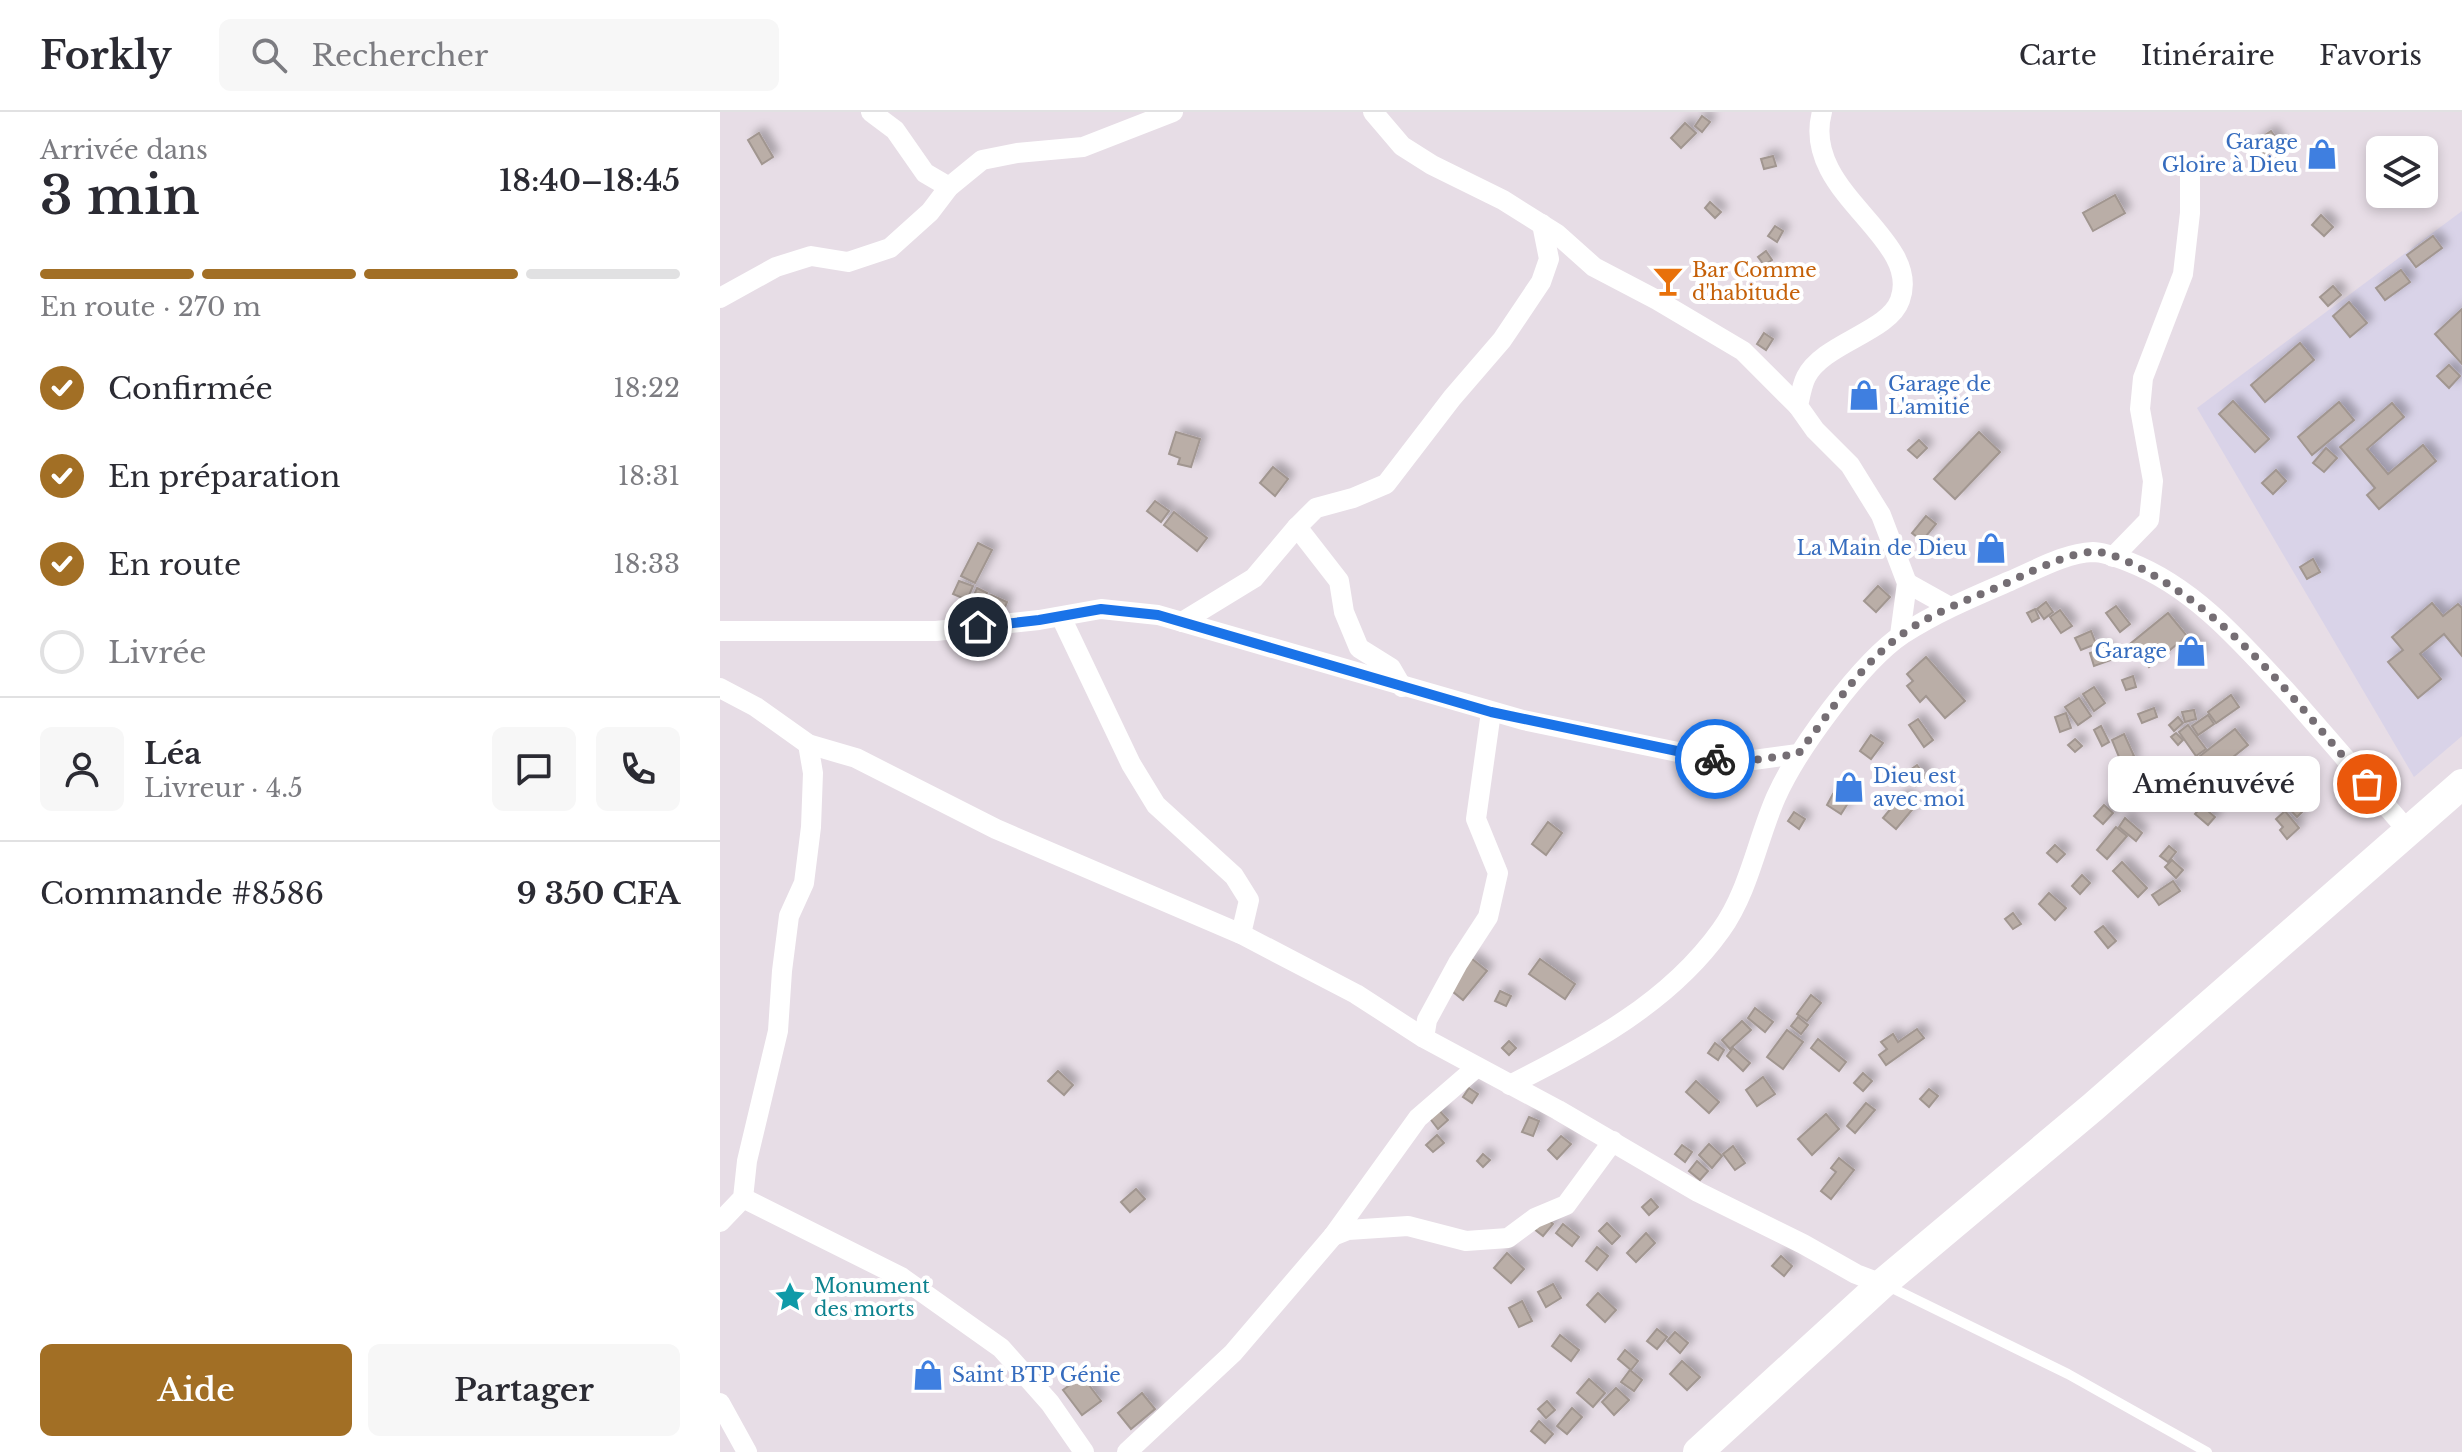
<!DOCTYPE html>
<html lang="fr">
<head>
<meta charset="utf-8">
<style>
	:root { --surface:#fff; --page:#f7f7f7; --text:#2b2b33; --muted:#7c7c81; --line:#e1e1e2; --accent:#a26f25 }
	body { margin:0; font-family:"Libre Baskerville",serif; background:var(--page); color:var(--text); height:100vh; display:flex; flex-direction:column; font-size:30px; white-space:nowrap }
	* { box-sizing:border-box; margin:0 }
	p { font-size:26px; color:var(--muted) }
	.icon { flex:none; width:44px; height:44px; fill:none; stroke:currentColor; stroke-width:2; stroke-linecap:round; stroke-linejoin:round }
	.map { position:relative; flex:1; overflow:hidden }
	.side { display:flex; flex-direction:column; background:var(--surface); width:720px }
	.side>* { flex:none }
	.buttons { position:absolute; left:1646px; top:24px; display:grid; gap:16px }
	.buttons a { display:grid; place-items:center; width:72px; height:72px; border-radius:12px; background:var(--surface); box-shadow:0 4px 12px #0003; font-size:40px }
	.pin { position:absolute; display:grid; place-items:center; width:68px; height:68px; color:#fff; margin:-34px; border:4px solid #fff; border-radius:50%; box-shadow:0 2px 8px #0007 }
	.courier { position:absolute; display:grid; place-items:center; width:80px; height:80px; margin:-40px; border:6px solid #1a73e8; border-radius:50%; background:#fff; color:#222; box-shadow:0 2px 10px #0007 }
	.bubble { position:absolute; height:56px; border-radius:12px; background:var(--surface); box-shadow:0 4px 12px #0003; font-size:26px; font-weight:600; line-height:56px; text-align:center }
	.summary em { font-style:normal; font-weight:600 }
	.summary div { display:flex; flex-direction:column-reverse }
	.summary { display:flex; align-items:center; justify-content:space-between; height:136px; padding:0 40px }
	h1 { font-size:52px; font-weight:600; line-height:60px }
	.bar { display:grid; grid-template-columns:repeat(4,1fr); gap:12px 8px; align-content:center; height:96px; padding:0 40px }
	.bar i { height:10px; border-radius:6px; background:var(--line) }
	.bar .active { background:var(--accent) }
	.bar p { grid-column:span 4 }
	.line { display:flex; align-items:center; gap:20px; padding:0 40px; border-top:2px solid var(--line) }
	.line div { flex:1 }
	.round { display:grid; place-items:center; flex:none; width:84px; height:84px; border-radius:12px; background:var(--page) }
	ol { padding:0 40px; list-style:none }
	li { display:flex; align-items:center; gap:24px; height:88px }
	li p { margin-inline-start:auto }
	li .icon { padding:8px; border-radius:50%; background:var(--accent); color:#fff; stroke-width:4 }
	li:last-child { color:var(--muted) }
	li i { width:44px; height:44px; border:4px solid var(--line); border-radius:50% }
	.primary-button { display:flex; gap:16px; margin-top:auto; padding:16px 40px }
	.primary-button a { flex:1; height:92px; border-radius:12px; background:var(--accent); color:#fff; font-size:32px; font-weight:600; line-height:92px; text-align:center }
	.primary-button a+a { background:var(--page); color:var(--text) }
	header { display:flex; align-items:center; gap:48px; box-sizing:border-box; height:112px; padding:0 40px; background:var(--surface); border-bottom:2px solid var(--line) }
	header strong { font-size:38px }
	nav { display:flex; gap:44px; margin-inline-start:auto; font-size:28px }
	.search { width:560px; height:72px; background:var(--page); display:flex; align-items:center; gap:20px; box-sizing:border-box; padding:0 28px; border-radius:12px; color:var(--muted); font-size:30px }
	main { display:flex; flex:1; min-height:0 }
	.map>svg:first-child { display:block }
	.medical { fill:#d9d3e8 }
	.building { fill:#baaea7; stroke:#a19690; stroke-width:2; filter:url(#shadow) }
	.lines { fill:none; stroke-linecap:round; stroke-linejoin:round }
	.lane { stroke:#fff; stroke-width:10 }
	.street { stroke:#fff; stroke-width:20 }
	.secondary { stroke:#fff; stroke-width:30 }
	.done { stroke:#756e74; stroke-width:8; stroke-dasharray:0 14.4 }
	.route { stroke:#1a73e8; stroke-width:10 }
	.labels { text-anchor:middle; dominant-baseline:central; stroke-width:8; stroke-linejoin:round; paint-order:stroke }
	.shop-label { font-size:20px; fill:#366cbe; stroke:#fff; text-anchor:end }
	.food-label { font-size:20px; fill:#c56008; stroke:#fff; text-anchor:start }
	.culture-label { font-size:20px; fill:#0d838f; stroke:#fff; text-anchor:start }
</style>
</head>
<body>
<header>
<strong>Forkly</strong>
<div class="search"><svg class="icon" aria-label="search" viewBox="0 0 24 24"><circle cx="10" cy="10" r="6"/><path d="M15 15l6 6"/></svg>Rechercher</div>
<nav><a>Carte</a><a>Itinéraire</a><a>Favoris</a></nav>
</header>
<main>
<section class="side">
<div class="summary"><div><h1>3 min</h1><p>Arrivée dans</p></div><em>18:40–18:45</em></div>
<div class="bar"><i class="active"></i><i class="active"></i><i class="active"></i><i></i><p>En route · 270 m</p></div>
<ol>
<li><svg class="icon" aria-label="check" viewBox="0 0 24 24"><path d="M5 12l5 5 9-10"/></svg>Confirmée<p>18:22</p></li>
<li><svg class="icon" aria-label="check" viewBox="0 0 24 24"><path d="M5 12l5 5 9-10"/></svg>En préparation<p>18:31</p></li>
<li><svg class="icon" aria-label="check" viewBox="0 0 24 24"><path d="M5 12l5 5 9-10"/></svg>En route<p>18:33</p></li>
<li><i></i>Livrée</li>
</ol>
<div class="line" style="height:144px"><a class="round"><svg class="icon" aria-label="person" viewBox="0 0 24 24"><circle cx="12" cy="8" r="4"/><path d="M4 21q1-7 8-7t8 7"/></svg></a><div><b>Léa</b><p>Livreur · 4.5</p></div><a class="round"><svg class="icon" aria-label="chat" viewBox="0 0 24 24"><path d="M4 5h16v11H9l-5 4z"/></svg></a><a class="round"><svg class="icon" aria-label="phone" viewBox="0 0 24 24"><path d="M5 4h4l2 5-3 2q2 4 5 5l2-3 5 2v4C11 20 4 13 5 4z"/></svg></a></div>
<div class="line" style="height:104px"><div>Commande #8586</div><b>9 350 CFA</b></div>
<div class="primary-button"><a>Aide</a><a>Partager</a></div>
</section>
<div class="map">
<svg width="1742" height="1340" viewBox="0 0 1742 1340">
	<defs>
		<filter id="shadow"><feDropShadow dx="6" dy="-6" stdDeviation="4" flood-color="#0004"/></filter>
	</defs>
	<rect width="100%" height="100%" fill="#e7dde6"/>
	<polygon class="medical" points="1742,99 1742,624 1694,665 1477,296"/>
	<g class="building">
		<polygon points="982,4 990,10 982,20 975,14"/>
		<polygon points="965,11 976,21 961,36 951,26"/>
		<polygon points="1551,19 1561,33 1543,45 1533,31"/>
		<polygon points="39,21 53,45 42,52 28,28"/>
		<polygon points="1053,44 1056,54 1044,57 1041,47"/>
		<polygon points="1395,83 1405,101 1373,119 1363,101"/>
		<polygon points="990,90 1001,100 995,106 985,96"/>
		<polygon points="1601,103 1613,115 1604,124 1592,113"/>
		<polygon points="1055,114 1063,119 1057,130 1048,124"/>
		<polygon points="1713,124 1722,136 1696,155 1687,143"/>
		<polygon points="1046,139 1052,148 1044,153 1038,145"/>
		<polygon points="1681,158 1690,170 1665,188 1656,176"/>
		<polygon points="1613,174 1621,183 1608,194 1600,185"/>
		<polygon points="1629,190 1647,211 1630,225 1613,204"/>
		<polygon points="1742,197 1742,252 1715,222"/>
		<polygon points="1044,221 1053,227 1046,238 1037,232"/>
		<polygon points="1580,231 1594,248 1545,290 1531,273"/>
		<polygon points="1729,253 1740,264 1729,276 1717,264"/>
		<polygon points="1513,289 1549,327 1535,340 1499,302"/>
		<polygon points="1619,290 1634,308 1592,343 1578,325"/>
		<polygon points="1672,291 1684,305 1647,337 1668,362 1703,333 1716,349 1659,397 1647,383 1655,376 1620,335"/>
		<polygon points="456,320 480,327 471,355 458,352 460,346 449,342"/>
		<polygon points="1259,320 1280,340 1235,387 1214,367"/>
		<polygon points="1199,328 1207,336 1197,346 1188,338"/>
		<polygon points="1606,336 1617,346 1604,360 1593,351"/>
		<polygon points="553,355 568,367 555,384 540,371"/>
		<polygon points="1556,358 1566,369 1553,382 1542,371"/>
		<polygon points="435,389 449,399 441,410 427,399"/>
		<polygon points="454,400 487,426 477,439 444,413"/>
		<polygon points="1206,404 1216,412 1202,429 1192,421"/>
		<polygon points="258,431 272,438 255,471 241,464"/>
		<polygon points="1593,447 1600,460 1587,467 1580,455"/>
		<polygon points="239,469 253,474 247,488 233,482"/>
		<polygon points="1158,474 1170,485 1156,500 1144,489"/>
		<polygon points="257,476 267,481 260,495 251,490"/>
		<polygon points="271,483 287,490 281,505 264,497"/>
		<polygon points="1326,490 1333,500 1324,507 1317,497"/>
		<polygon points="1712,491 1723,504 1738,492 1742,496 1742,544 1724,522 1700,542 1721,567 1698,586 1668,550 1683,538 1672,525"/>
		<polygon points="1396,494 1410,512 1400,520 1386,501"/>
		<polygon points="1315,497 1319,506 1312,510 1307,501"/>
		<polygon points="1340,498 1352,514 1341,521 1330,505"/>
		<polygon points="1448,501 1467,524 1429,555 1410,532"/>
		<polygon points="1371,519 1376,532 1361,538 1355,526"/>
		<polygon points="1468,524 1484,542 1476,549 1460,532"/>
		<polygon points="1386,535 1391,548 1374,554 1370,541"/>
		<polygon points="1206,545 1245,589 1225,606 1206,584 1200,590 1187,574 1193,569 1187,562"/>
		<polygon points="1413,564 1416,575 1406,578 1402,568"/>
		<polygon points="1374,575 1385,591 1374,599 1363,582"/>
		<polygon points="1511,583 1519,595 1496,611 1488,600"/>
		<polygon points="1359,586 1371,604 1358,613 1345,595"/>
		<polygon points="1434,596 1437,605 1422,611 1418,602"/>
		<polygon points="1474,598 1476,607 1465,610 1462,600"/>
		<polygon points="1346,601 1351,616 1340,620 1335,605"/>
		<polygon points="1488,603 1494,612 1478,623 1472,614"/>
		<polygon points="1458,605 1463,611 1454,619 1449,613"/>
		<polygon points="1198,607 1213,628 1204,635 1189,613"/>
		<polygon points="1468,613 1486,637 1476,644 1459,620"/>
		<polygon points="1381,614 1389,630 1382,634 1374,618"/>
		<polygon points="1515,617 1528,633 1493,661 1480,644"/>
		<polygon points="1456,621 1463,628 1458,633 1451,625"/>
		<polygon points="1404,622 1414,644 1401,650 1392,628"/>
		<polygon points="1151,623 1163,631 1151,647 1140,639"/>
		<polygon points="1355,627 1362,634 1355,640 1348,633"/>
		<polygon points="1411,649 1413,656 1404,659 1402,651"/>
		<polygon points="1197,653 1207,666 1196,674 1187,660"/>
		<polygon points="1428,668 1433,681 1416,687 1411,675"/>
		<polygon points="1483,673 1491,680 1479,693 1471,685"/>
		<polygon points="1571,678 1587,695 1577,705 1561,688"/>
		<polygon points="1496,679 1501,685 1490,696 1484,690"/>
		<polygon points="1113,682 1128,691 1121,702 1107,693"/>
		<polygon points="1183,682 1196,693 1176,717 1163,706"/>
		<polygon points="1384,693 1393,701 1383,712 1374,704"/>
		<polygon points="1482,694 1495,705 1488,713 1475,702"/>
		<polygon points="1565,699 1579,716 1567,727 1560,718 1563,715 1556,707"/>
		<polygon points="1074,700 1085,707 1079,717 1068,709"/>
		<polygon points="1405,706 1422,721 1416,729 1399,715"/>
		<polygon points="828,710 842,721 826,743 812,732"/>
		<polygon points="1396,715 1407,724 1387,747 1377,738"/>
		<polygon points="1335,733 1345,742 1337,750 1327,741"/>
		<polygon points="1449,734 1456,740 1448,750 1440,744"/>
		<polygon points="1452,748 1463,758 1456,766 1445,755"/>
		<polygon points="1402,750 1427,776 1418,785 1393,759"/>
		<polygon points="1362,763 1370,771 1360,782 1352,774"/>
		<polygon points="1453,769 1460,779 1439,793 1432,783"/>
		<polygon points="1329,781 1346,796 1335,808 1319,792"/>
		<polygon points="1293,801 1301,812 1293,817 1285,807"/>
		<polygon points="1383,814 1396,829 1388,836 1375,820"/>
		<polygon points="751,846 767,859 743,888 727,875"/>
		<polygon points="820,847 855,872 845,887 809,862"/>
		<polygon points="780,879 791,884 786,894 775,889"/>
		<polygon points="1091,883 1101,891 1087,909 1077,902"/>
		<polygon points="1035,896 1053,910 1045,920 1028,906"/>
		<polygon points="1078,905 1088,913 1081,922 1071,914"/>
		<polygon points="1022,909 1031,918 1010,937 1002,928"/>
		<polygon points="1197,917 1204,926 1166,953 1159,943 1167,937 1161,930 1173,922 1178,930"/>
		<polygon points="1067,918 1083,930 1063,957 1047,945"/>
		<polygon points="1098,927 1126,950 1119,959 1091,936"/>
		<polygon points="789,929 796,936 789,943 782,936"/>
		<polygon points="995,931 1004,938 998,948 988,941"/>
		<polygon points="1013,936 1030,951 1023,959 1007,944"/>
		<polygon points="338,959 353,973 344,983 328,969"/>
		<polygon points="1143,961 1152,969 1143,979 1134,971"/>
		<polygon points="1043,965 1055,982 1037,994 1026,978"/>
		<polygon points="976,969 999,990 989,1001 966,980"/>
		<polygon points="749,976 758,982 752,991 743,985"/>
		<polygon points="1209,977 1218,984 1209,995 1200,987"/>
		<polygon points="1146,991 1155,998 1135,1021 1127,1014"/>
		<polygon points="717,996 728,1008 718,1017 708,1004"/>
		<polygon points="1106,1002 1119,1017 1092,1043 1078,1027"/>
		<polygon points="809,1005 819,1009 813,1024 802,1020"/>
		<polygon points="717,1023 724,1031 713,1040 706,1033"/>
		<polygon points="841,1024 851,1032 837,1047 828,1038"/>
		<polygon points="989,1032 1002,1044 992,1056 979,1043"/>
		<polygon points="962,1033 972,1040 965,1050 955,1042"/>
		<polygon points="1013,1034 1025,1051 1015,1058 1003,1042"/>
		<polygon points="763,1042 770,1048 763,1055 757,1049"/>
		<polygon points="1119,1046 1134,1058 1111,1087 1101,1079 1116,1060 1111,1056"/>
		<polygon points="977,1049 988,1059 980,1068 969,1059"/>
		<polygon points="416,1077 425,1087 410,1100 401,1090"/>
		<polygon points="931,1087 938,1095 929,1103 922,1095"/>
		<polygon points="823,1104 833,1112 823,1124 813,1116"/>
		<polygon points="887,1111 900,1124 892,1132 879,1119"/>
		<polygon points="843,1112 859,1125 852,1134 836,1121"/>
		<polygon points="926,1121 935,1131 916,1150 907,1141"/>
		<polygon points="877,1135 888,1144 877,1158 866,1149"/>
		<polygon points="787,1141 804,1157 791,1171 774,1156"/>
		<polygon points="1061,1144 1072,1154 1064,1164 1052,1154"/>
		<polygon points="833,1172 841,1186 826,1195 818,1180"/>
		<polygon points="878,1181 896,1198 885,1210 867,1193"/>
		<polygon points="802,1189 812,1209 799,1215 789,1196"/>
		<polygon points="937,1217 947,1225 937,1237 927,1229"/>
		<polygon points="955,1220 968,1231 960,1241 947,1229"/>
		<polygon points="840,1223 859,1238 851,1249 832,1234"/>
		<polygon points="905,1238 918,1249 911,1258 898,1247"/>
		<polygon points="962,1249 980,1265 967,1278 950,1262"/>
		<polygon points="910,1258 922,1268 914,1279 901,1270"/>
		<polygon points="362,1264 381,1289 362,1303 343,1278"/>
		<polygon points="869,1267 885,1281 873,1295 857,1281"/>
		<polygon points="896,1276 909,1288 894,1303 882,1290"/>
		<polygon points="422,1281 435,1297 411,1317 398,1301"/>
		<polygon points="827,1289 835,1298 826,1306 818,1297"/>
		<polygon points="852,1296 862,1305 847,1322 837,1314"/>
		<polygon points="819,1309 833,1322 825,1331 811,1319"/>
	</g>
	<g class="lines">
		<polyline class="lane" points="1168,1174 1348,1262 1487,1340"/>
		<g class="street">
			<polyline points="151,0 175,18 205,61 229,75"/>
			<polyline points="653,0 682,34 712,53 783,88 837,122 874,155 937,188 1023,239 1078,294"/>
			<path d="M1102,0C1080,81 1203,125 1180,188C1169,220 1103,231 1086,265C1082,273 1080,285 1078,294L1095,318L1130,353L1161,403L1187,471L1180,523"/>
			<polyline points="0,186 56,155 91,144 128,150 170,136 210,100 229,75 262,48 297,41 363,35 453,0"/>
			<polyline points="577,415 619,469 624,500 639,536 671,556 682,575"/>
			<polyline points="1393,445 1429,408 1433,369 1420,297 1423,266 1463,162 1470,101 1470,64"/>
			<polyline points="1187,471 1230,495"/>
			<polyline points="341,505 411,652 436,693 514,764 529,788 521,822"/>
			<polyline points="462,510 534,466 577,415 596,396 633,386 666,372 732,286 782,228 821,170 829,147 822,112"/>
			<polyline points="0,519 216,519 319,508 381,497 438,503 803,608 982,645 1019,650 1078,642"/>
			<polyline points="0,576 36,595 88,632 136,646 276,717 521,822 636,882 704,926 838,998 978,1080 1083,1132 1136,1162 1162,1172"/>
			<polyline points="704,926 707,908 738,851 768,805 778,761 756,707 771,600"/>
			<path d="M790,973C869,933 949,891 1001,818C1029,779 1037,728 1056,685C1077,638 1141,550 1183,522C1217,500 1253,485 1290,469C1316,458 1345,441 1373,440C1383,440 1399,446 1409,450C1474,475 1522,531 1568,581C1608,626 1648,673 1688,719"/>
			<polyline points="23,1086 181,1165 281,1236 330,1291 364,1340"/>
			<polyline points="0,1110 23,1086 27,1049 58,919 62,859 69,804 84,771 91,715 93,661 88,632"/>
			<polyline points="613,1124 628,1118 688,1114 746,1129 788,1126 815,1106 846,1093 893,1029"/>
			<polyline points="0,1291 27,1340"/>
			<polyline points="407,1340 513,1241 613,1124 698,1006 757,955"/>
		</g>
		<polyline class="secondary" points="978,1340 1162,1172 1373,995 1742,672"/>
	</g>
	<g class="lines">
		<path class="done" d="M995,647L1019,650L1078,642C1109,602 1139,554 1181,523C1210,502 1245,489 1278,475C1303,464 1349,439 1375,440C1391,440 1411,451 1426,459C1517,509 1579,594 1647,672"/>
		<polyline class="route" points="258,515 319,508 381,497 438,503 771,600 995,647"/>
	</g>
	<defs>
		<symbol id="shop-bare" viewBox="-9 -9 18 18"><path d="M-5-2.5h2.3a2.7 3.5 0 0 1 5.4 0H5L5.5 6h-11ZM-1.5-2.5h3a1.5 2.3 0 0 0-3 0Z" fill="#3f7fe0" stroke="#fff" stroke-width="2.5" paint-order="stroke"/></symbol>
		<symbol id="bar-bare" viewBox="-9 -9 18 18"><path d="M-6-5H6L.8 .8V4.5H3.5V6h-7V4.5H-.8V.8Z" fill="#e8710a" stroke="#fff" stroke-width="2.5" paint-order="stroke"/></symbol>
		<symbol id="sight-bare" viewBox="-9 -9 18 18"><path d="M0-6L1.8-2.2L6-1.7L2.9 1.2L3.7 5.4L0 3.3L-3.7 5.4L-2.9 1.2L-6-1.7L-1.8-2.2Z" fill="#0f9aa8" stroke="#fff" stroke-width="2.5" paint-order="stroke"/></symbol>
	</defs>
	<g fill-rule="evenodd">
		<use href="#shop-bare" x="1580" y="20" width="44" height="44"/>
		<use href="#bar-bare" x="926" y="147" width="44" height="44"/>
		<use href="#shop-bare" x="1122" y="261" width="44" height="44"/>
		<use href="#shop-bare" x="1249" y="414" width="44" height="44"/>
		<use href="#shop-bare" x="1449" y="517" width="44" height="44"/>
		<use href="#shop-bare" x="1107" y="653" width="44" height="44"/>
		<use href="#sight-bare" x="48" y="1163" width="44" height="44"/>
		<use href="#shop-bare" x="186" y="1241" width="44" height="44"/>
	</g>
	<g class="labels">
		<g class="shop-label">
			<text x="1578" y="30">Garage<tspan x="1578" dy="23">Gloire à Dieu</tspan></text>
			<text x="1168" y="272" text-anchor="start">Garage de<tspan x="1168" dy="23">L'amitié</tspan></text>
			<text x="1247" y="436">La Main de Dieu</text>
			<text x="1447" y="539">Garage</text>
			<text x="1153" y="664" text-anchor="start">Dieu est<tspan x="1153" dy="23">avec moi</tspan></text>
			<text x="232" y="1263" text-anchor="start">Saint BTP Génie</text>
		</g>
		<g class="food-label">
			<text x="972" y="158">Bar Comme<tspan x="972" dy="23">d'habitude</tspan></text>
		</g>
		<g class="culture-label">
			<text x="94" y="1174">Monument<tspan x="94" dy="23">des morts</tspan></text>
		</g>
	</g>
</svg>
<div class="buttons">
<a><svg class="icon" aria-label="layers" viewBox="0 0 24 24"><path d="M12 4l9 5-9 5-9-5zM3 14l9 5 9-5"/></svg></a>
</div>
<div class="pin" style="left:1647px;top:672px;background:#ea580c"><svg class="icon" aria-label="bag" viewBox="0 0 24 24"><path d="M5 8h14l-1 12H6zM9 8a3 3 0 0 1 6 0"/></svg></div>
<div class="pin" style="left:258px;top:515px;background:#1f2937"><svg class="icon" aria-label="home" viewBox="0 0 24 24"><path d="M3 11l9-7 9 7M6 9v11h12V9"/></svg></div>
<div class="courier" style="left:995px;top:647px"><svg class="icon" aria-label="bike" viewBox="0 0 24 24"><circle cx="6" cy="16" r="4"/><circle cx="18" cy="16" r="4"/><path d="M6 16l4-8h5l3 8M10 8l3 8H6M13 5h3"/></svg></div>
<div class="bubble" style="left:1388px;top:644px;width:212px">Aménuvévé</div>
</div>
</main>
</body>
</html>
